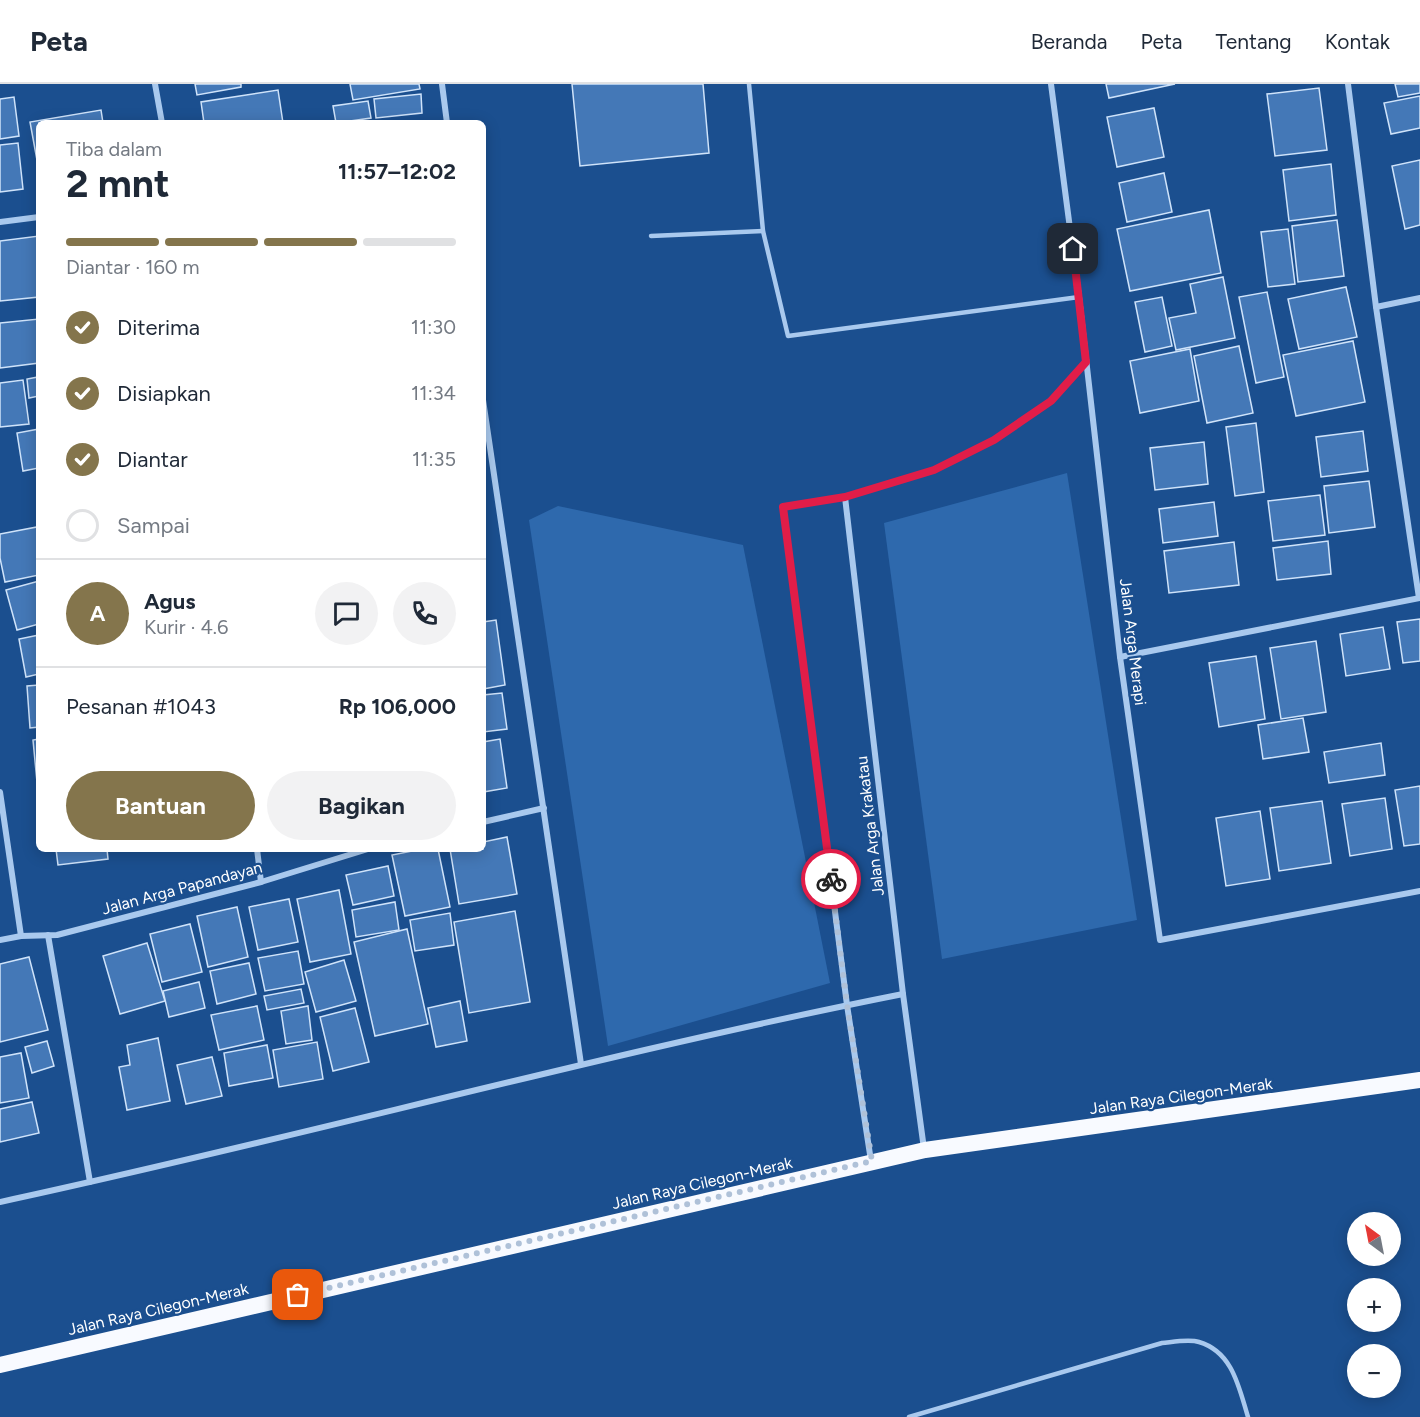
<!DOCTYPE html>
<html lang="id">
<head>
<meta charset="utf-8">
<style>
	:root { --surface:#fff; --page:#f2f2f3; --text:#1f2937; --muted:#747a83; --line:#e0e1e3; --accent:#84754c }
	body { margin:0; font-family:Figtree,sans-serif; background:var(--page); color:var(--text); height:100vh; display:flex; flex-direction:column; font-size:22px; white-space:nowrap }
	* { box-sizing:border-box; margin:0 }
	p { font-size:20px; color:var(--muted) }
	.icon { flex:none; width:33px; height:33px; fill:none; stroke:currentColor; stroke-width:2; stroke-linecap:round; stroke-linejoin:round }
	.map { position:relative; flex:1; overflow:hidden }
	.details { position:absolute; left:36px; top:36px; width:450px; height:732px; display:flex; flex-direction:column; background:var(--surface); border-radius:9px; box-shadow:0 3px 15px #0003 }
	.details>* { flex:none }
	.needle { width:39px; rotate:328deg }
	.buttons { position:absolute; left:1347px; top:1128px; display:grid; gap:12px }
	.buttons a { display:grid; place-items:center; width:54px; height:54px; border-radius:50%; background:var(--surface); box-shadow:0 3px 15px #0003; font-size:30px }
	.pin { position:absolute; display:grid; place-items:center; width:51px; height:51px; color:#fff; margin:-26px; border-radius:12px; box-shadow:0 3px 9px #0006 }
	.courier { position:absolute; display:grid; place-items:center; width:60px; height:60px; margin:-30px; border:4px solid #e11d48; border-radius:50%; background:#fff; color:#222; box-shadow:0 2px 8px #0007 }
	.summary em { font-style:normal; font-weight:700 }
	.summary div { display:flex; flex-direction:column-reverse }
	.summary { display:flex; align-items:center; justify-content:space-between; height:102px; padding:0 30px }
	h1 { font-size:39px; font-weight:700; line-height:45px }
	.bar { display:grid; grid-template-columns:repeat(4,1fr); gap:9px 6px; align-content:center; height:72px; padding:0 30px }
	.bar i { height:8px; border-radius:4px; background:var(--line) }
	.bar .active { background:var(--accent) }
	.bar p { grid-column:span 4 }
	.line { display:flex; align-items:center; gap:15px; padding:0 30px; border-top:2px solid var(--line) }
	.line div { flex:1 }
	.round { display:grid; place-items:center; flex:none; width:63px; height:63px; border-radius:32px; background:var(--page) }
	ol { padding:0 30px; list-style:none }
	li { display:flex; align-items:center; gap:18px; height:66px }
	li p { margin-inline-start:auto }
	li .icon { padding:6px; border-radius:50%; background:var(--accent); color:#fff; stroke-width:4 }
	li:last-child { color:var(--muted) }
	li i { width:33px; height:33px; border:3px solid var(--line); border-radius:50% }
	.primary-button { display:flex; gap:12px; margin-top:auto; padding:12px 30px }
	.primary-button a { flex:1; height:69px; border-radius:36px; background:var(--accent); color:#fff; font-size:24px; font-weight:700; line-height:69px; text-align:center }
	.primary-button a+a { background:var(--page); color:var(--text) }
	header { display:flex; align-items:center; gap:36px; box-sizing:border-box; height:84px; padding:0 30px; background:var(--surface); border-bottom:2px solid var(--line) }
	header strong { font-size:28px }
	nav { display:flex; gap:33px; margin-inline-start:auto; font-size:21px }
	.map>svg:first-child { display:block }
	.green { fill:#2e69ad }
	.building { fill:#4478b7; stroke:#cfe3fa; stroke-width:1.5 }
	.lines { fill:none; stroke-linecap:round; stroke-linejoin:round }
	.service { stroke:#a9c9ee; stroke-width:4.5 }
	.minor { stroke:#a9c9ee; stroke-width:6 }
	.trunk { stroke:#f8faff; stroke-width:16 }
	.done { stroke:#afc1d8; stroke-width:6; stroke-dasharray:0 10.8 }
	.route { stroke:#e11d48; stroke-width:8 }
	.labels { text-anchor:middle; dominant-baseline:central; stroke-width:4.5; stroke-linejoin:round; paint-order:stroke }
	.street-label { font-size:16px; fill:#fff; stroke:#1b4f8f }
</style>
</head>
<body>
<header>
<strong>Peta</strong>
<nav><a>Beranda</a><a>Peta</a><a>Tentang</a><a>Kontak</a></nav>
</header>
<div class="map">
<svg width="1420" height="1333" viewBox="0 0 1420 1333">
	<rect width="100%" height="100%" fill="#1b4f8f"/>
	<g class="green">
		<polygon points="1067,389 1137,836 942,875 884,439"/>
		<polygon points="558,422 743,461 830,899 608,962 529,436"/>
	</g>
	<g class="building">
		<polygon points="195,0 241,0 241,3 197,11"/>
		<polygon points="350,0 419,0 420,5 353,16"/>
		<polygon points="572,0 703,0 709,69 580,82"/>
		<polygon points="1106,0 1175,0 1109,14"/>
		<polygon points="1395,0 1420,0 1420,9 1398,13"/>
		<polygon points="1319,4 1327,66 1275,72 1267,10"/>
		<polygon points="278,6 283,39 204,39 201,18"/>
		<polygon points="421,10 422,29 376,34 374,15"/>
		<polygon points="1420,12 1420,44 1391,50 1384,19"/>
		<polygon points="14,13 19,52 0,55 0,15"/>
		<polygon points="368,17 371,34 336,39 333,22"/>
		<polygon points="1154,24 1164,73 1117,83 1107,33"/>
		<polygon points="101,26 103,39 39,39 39,87 30,38"/>
		<polygon points="18,59 23,105 0,108 0,61"/>
		<polygon points="1420,76 1420,141 1405,145 1392,82"/>
		<polygon points="1331,80 1336,131 1289,137 1283,86"/>
		<polygon points="1164,89 1172,128 1127,138 1119,99"/>
		<polygon points="1209,126 1221,189 1130,207 1117,145"/>
		<polygon points="1337,136 1344,192 1298,198 1292,142"/>
		<polygon points="1288,145 1295,200 1268,203 1261,148"/>
		<polygon points="39,152 39,213 0,217 0,157"/>
		<polygon points="1223,193 1235,254 1176,266 1169,234 1196,229 1190,200"/>
		<polygon points="1346,203 1357,253 1299,265 1288,215"/>
		<polygon points="1267,208 1284,293 1256,299 1239,213"/>
		<polygon points="1162,213 1172,262 1145,268 1135,218"/>
		<polygon points="39,235 39,279 0,284 0,239"/>
		<polygon points="1353,257 1365,318 1296,332 1283,271"/>
		<polygon points="1239,262 1253,329 1207,339 1194,272"/>
		<polygon points="1190,265 1199,317 1140,329 1130,277"/>
		<polygon points="38,293 39,312 29,314 27,295"/>
		<polygon points="23,296 29,340 0,343 0,299"/>
		<polygon points="1256,339 1264,408 1235,412 1226,343"/>
		<polygon points="39,345 39,384 23,387 17,349"/>
		<polygon points="1363,347 1368,387 1321,393 1316,353"/>
		<polygon points="1204,358 1208,400 1155,406 1150,364"/>
		<polygon points="1369,397 1375,443 1329,449 1324,402"/>
		<polygon points="1320,411 1325,451 1273,457 1268,417"/>
		<polygon points="1214,418 1218,452 1163,459 1159,425"/>
		<polygon points="37,443 39,454 39,491 5,498 0,474 0,450"/>
		<polygon points="1328,457 1331,490 1277,496 1273,464"/>
		<polygon points="1234,458 1239,501 1169,509 1164,467"/>
		<polygon points="39,497 39,540 17,546 6,506"/>
		<polygon points="1420,535 1420,577 1403,579 1397,538"/>
		<polygon points="496,536 505,601 483,605 483,538"/>
		<polygon points="1383,543 1390,585 1346,592 1340,550"/>
		<polygon points="39,551 39,590 26,593 19,555"/>
		<polygon points="1316,557 1326,628 1281,635 1270,564"/>
		<polygon points="1256,572 1265,635 1219,643 1209,579"/>
		<polygon points="39,601 39,643 30,644 27,602"/>
		<polygon points="502,609 507,645 483,648 483,611"/>
		<polygon points="1303,634 1309,668 1263,675 1258,641"/>
		<polygon points="39,655 39,698 37,698 33,656"/>
		<polygon points="500,655 507,704 483,708 483,658"/>
		<polygon points="1381,659 1385,691 1329,699 1324,668"/>
		<polygon points="1420,702 1420,760 1404,762 1395,706"/>
		<polygon points="1385,714 1392,765 1350,772 1342,720"/>
		<polygon points="1322,717 1331,779 1279,787 1270,724"/>
		<polygon points="1260,727 1270,795 1226,802 1216,734"/>
		<polygon points="507,753 517,810 459,820 450,765 483,765 483,758"/>
		<polygon points="56,765 107,765 108,775 58,781"/>
		<polygon points="422,765 438,765 450,823 405,832 392,771"/>
		<polygon points="388,782 394,812 353,821 346,791"/>
		<polygon points="339,806 351,870 310,878 297,815"/>
		<polygon points="289,815 298,858 258,866 249,823"/>
		<polygon points="395,818 399,846 356,853 352,826"/>
		<polygon points="237,823 248,873 208,883 197,832"/>
		<polygon points="515,827 530,918 469,929 454,838"/>
		<polygon points="450,829 454,861 415,867 410,836"/>
		<polygon points="190,840 202,888 162,898 150,850"/>
		<polygon points="407,845 428,940 375,952 354,858"/>
		<polygon points="147,859 165,917 120,930 103,872"/>
		<polygon points="298,867 304,900 265,907 258,874"/>
		<polygon points="29,873 48,946 0,958 0,880"/>
		<polygon points="344,876 356,917 316,928 305,888"/>
		<polygon points="249,879 256,910 217,920 210,887"/>
		<polygon points="199,898 205,924 169,933 163,907"/>
		<polygon points="301,905 304,919 267,926 264,912"/>
		<polygon points="460,917 467,957 436,963 428,924"/>
		<polygon points="257,922 264,956 219,966 211,931"/>
		<polygon points="308,922 312,956 286,960 281,927"/>
		<polygon points="355,924 369,978 333,987 320,933"/>
		<polygon points="158,954 170,1017 127,1026 119,983 130,981 127,961"/>
		<polygon points="47,957 54,982 32,989 25,963"/>
		<polygon points="317,958 323,995 279,1003 273,966"/>
		<polygon points="267,961 273,994 229,1002 224,969"/>
		<polygon points="21,969 29,1014 0,1019 0,973"/>
		<polygon points="212,973 222,1012 186,1020 177,981"/>
		<polygon points="32,1018 39,1049 0,1058 0,1025"/>
	</g>
	<g class="lines">
		<g class="service">
			<polyline points="749,0 763,147 788,252 1079,213"/>
			<polyline points="651,152 763,147"/>
			<path d="M909,1333L1162,1259C1173,1258 1189,1255 1199,1258C1233,1268 1239,1304 1248,1333"/>
		</g>
		<g class="minor">
			<polyline points="155,0 162,39"/>
			<polyline points="442,0 447,39"/>
			<polyline points="1051,0 1079,213 1120,573 1160,856 1420,807"/>
			<polyline points="1348,0 1376,223 1419,514"/>
			<polyline points="0,138 39,133"/>
			<polyline points="1376,223 1420,214"/>
			<polyline points="483,316 581,980"/>
			<polyline points="845,413 903,910 924,1065"/>
			<polyline points="1120,573 1420,514"/>
			<polyline points="0,708 21,852"/>
			<polyline points="483,738 544,724"/>
			<polyline points="257,765 261,798"/>
			<polyline points="48,851 90,1098"/>
			<polyline points="0,856 21,852 57,851 261,798 368,765"/>
			<polyline points="871,1077 847,921 783,423 845,413 934,386 994,356 1051,317 1086,278"/>
			<path d="M0,1118C302,1053 600,970 903,910"/>
		</g>
		<polyline class="trunk" points="0,1281 925,1066 1420,996"/>
	</g>
	<g class="lines">
		<polyline class="done" points="298,1211 872,1077 847,921 831,795"/>
		<polyline class="route" points="831,795 783,423 845,413 934,386 994,356 1051,317 1086,278 1073,165"/>
	</g>
	<g class="labels">
		<g class="street-label">
			<text transform="translate(1133 558) rotate(83)">Jalan Arga Merapi</text>
			<text transform="translate(870 742) rotate(-97)">Jalan Arga Krakatau</text>
			<text transform="translate(182 804) rotate(-15)">Jalan Arga Papandayan</text>
			<text transform="translate(1181 1012) rotate(-8)">Jalan Raya Cilegon-Merak</text>
			<text transform="translate(702 1099) rotate(-13)">Jalan Raya Cilegon-Merak</text>
			<text transform="translate(158 1225) rotate(-13)">Jalan Raya Cilegon-Merak</text>
		</g>
	</g>
</svg>
<div class="buttons">
<a><svg class="needle" viewBox="-14 -14 28 28"><path d="M0-13l5 13h-10z" fill="#e53935"/><path d="M0 13l5-13h-10z" fill="#747a83"/></svg></a>
<a>+</a>
<a>−</a>
</div>
<div class="pin" style="left:298px;top:1211px;background:#ea580c"><svg class="icon" aria-label="bag" viewBox="0 0 24 24"><path d="M5 8h14l-1 12H6zM9 8a3 3 0 0 1 6 0"/></svg></div>
<div class="pin" style="left:1073px;top:165px;background:#1f2937"><svg class="icon" aria-label="home" viewBox="0 0 24 24"><path d="M3 11l9-7 9 7M6 9v11h12V9"/></svg></div>
<div class="courier" style="left:831px;top:795px"><svg class="icon" aria-label="bike" viewBox="0 0 24 24"><circle cx="6" cy="16" r="4"/><circle cx="18" cy="16" r="4"/><path d="M6 16l4-8h5l3 8M10 8l3 8H6M13 5h3"/></svg></div>
<section class="details">
<div class="summary"><div><h1>2 mnt</h1><p>Tiba dalam</p></div><em>11:57–12:02</em></div>
<div class="bar"><i class="active"></i><i class="active"></i><i class="active"></i><i></i><p>Diantar · 160 m</p></div>
<ol>
<li><svg class="icon" aria-label="check" viewBox="0 0 24 24"><path d="M5 12l5 5 9-10"/></svg>Diterima<p>11:30</p></li>
<li><svg class="icon" aria-label="check" viewBox="0 0 24 24"><path d="M5 12l5 5 9-10"/></svg>Disiapkan<p>11:34</p></li>
<li><svg class="icon" aria-label="check" viewBox="0 0 24 24"><path d="M5 12l5 5 9-10"/></svg>Diantar<p>11:35</p></li>
<li><i></i>Sampai</li>
</ol>
<div class="line" style="height:108px"><b class="round" style="background:var(--accent);color:#fff">A</b><div><b>Agus</b><p>Kurir · 4.6</p></div><a class="round"><svg class="icon" aria-label="chat" viewBox="0 0 24 24"><path d="M4 5h16v11H9l-5 4z"/></svg></a><a class="round"><svg class="icon" aria-label="phone" viewBox="0 0 24 24"><path d="M5 4h4l2 5-3 2q2 4 5 5l2-3 5 2v4C11 20 4 13 5 4z"/></svg></a></div>
<div class="line" style="height:78px"><div>Pesanan #1043</div><b>Rp 106,000</b></div>
<div class="primary-button"><a>Bantuan</a><a>Bagikan</a></div>
</section>
</div>
</body>
</html>
